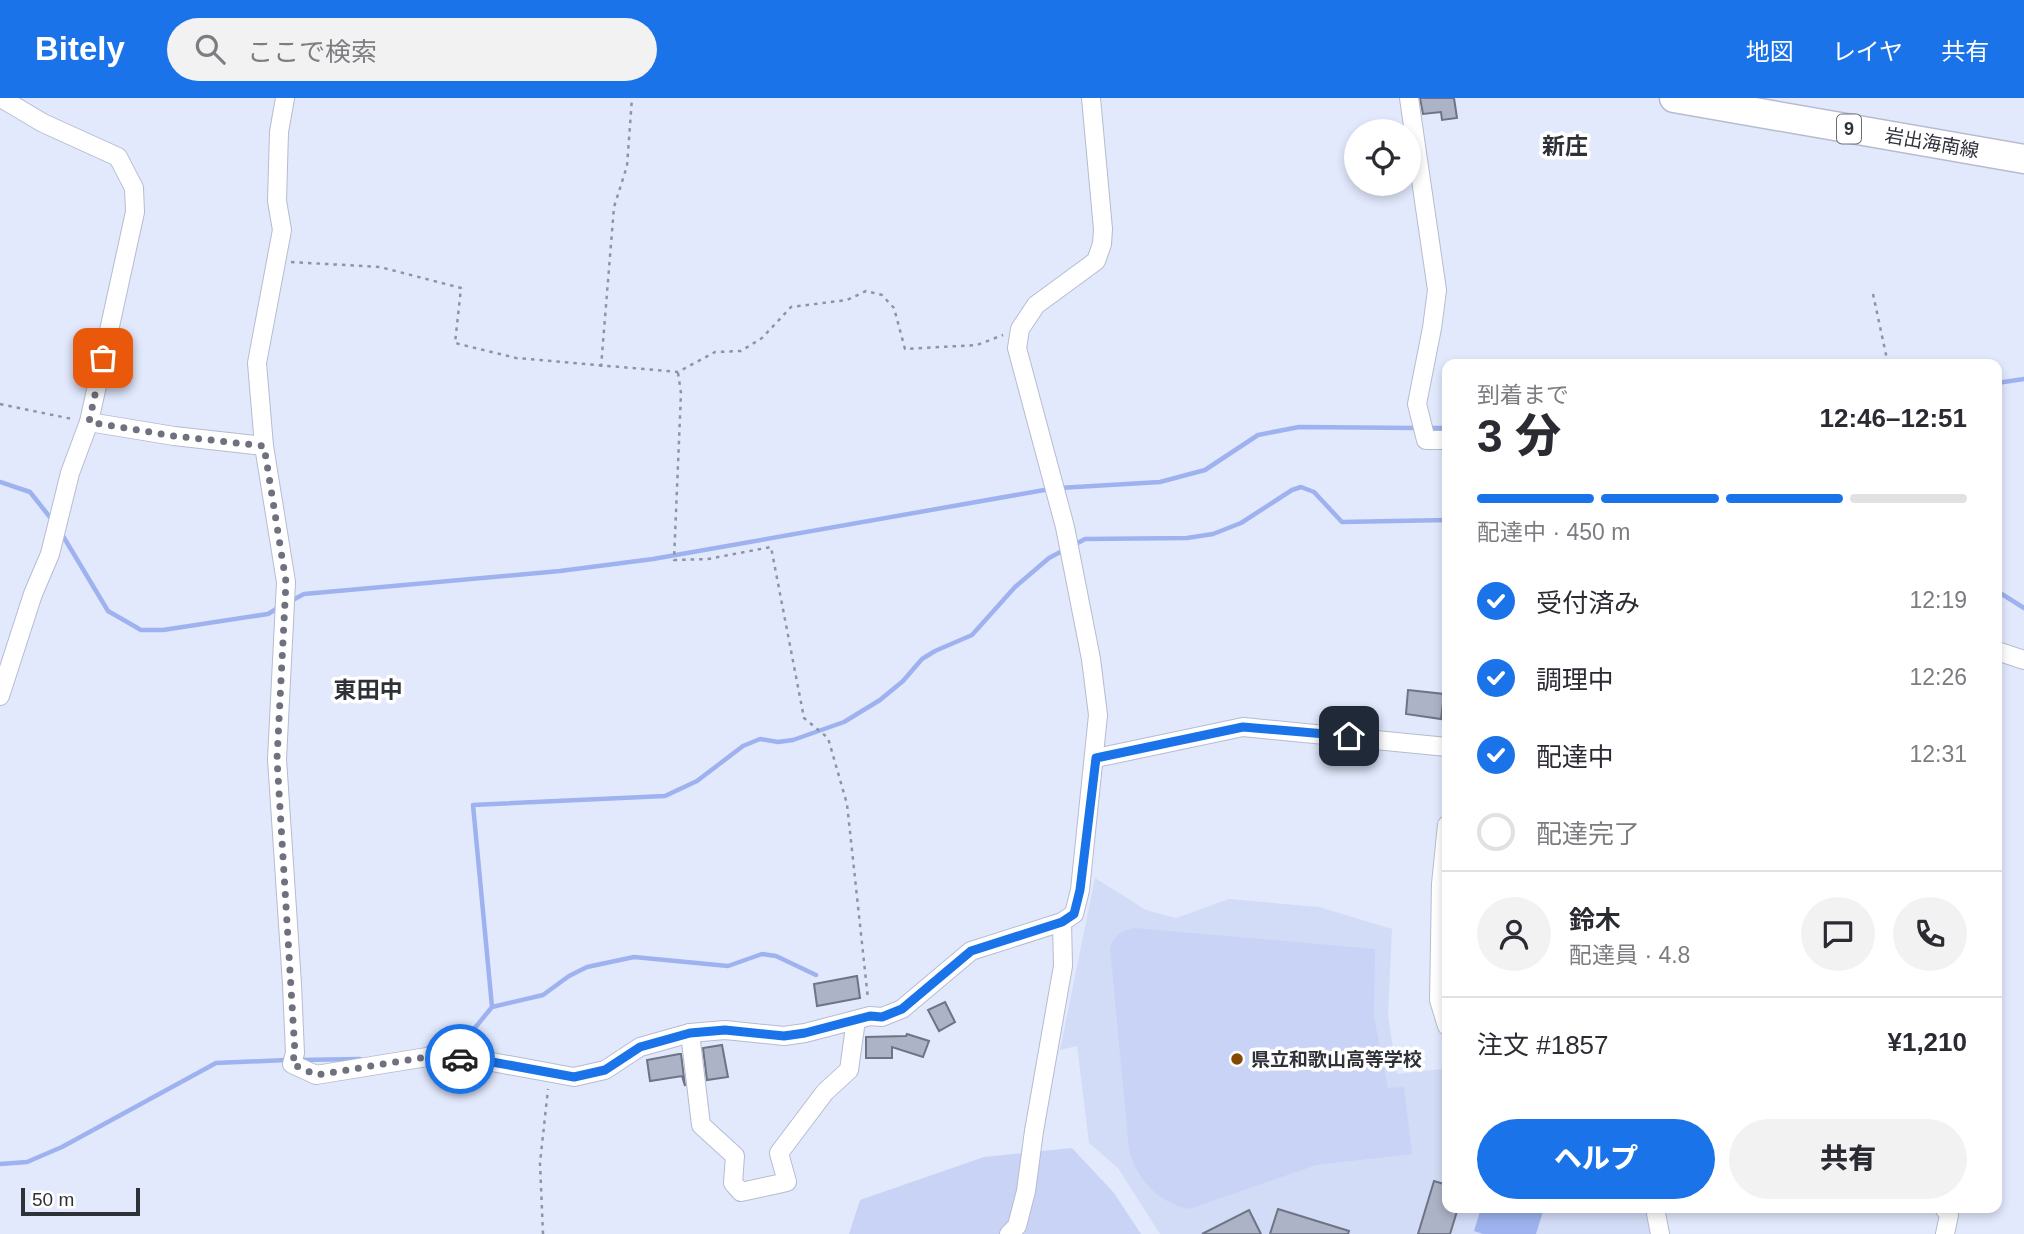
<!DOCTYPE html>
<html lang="ja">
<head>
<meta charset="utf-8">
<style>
	:root { --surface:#fff; --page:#f2f2f3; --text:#2b2b33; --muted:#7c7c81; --line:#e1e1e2; --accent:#1a73e8 }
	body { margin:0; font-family:Helvetica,"Noto Sans JP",sans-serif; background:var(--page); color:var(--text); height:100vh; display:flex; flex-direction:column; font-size:26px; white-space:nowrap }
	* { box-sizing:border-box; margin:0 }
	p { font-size:23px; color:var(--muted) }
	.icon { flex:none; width:38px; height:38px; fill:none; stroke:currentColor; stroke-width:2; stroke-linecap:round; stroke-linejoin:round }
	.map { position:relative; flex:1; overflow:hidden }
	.sheet { position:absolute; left:1442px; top:261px; width:560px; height:854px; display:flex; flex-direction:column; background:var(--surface); border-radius:14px; box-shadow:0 4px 10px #0003 }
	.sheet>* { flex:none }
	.tools { position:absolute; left:1344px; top:21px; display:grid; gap:14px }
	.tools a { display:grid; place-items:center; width:77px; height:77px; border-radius:50%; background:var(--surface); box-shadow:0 4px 10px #0003; font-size:35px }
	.scale { position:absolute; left:21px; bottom:18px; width:119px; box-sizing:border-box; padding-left:7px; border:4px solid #2f3139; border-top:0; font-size:19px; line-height:24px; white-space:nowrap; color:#2f3139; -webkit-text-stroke:5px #fff; paint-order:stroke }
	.pin { position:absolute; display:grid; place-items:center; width:60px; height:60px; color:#fff; margin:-30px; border-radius:14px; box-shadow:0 4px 10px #0006 }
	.courier { position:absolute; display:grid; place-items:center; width:70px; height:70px; margin:-35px; border:5px solid #1a73e8; border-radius:50%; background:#fff; color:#222; box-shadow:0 2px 9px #0007 }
	.overview em { font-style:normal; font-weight:800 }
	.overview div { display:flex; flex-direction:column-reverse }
	.overview { display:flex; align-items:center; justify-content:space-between; height:119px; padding:0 35px }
	h1 { font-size:46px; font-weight:800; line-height:52px }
	.bar { display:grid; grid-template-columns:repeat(4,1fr); gap:10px 7px; align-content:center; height:84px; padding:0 35px }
	.bar i { height:9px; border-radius:5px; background:var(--line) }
	.bar .on { background:var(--accent) }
	.bar p { grid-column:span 4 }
	.line { display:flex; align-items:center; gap:18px; padding:0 35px; border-top:2px solid var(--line) }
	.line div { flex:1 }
	.round { display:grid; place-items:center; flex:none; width:74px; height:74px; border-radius:37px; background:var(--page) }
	ol { padding:0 35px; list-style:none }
	li { display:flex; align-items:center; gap:21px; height:77px }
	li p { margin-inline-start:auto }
	li .icon { padding:7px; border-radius:50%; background:var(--accent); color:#fff; stroke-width:4 }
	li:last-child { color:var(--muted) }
	li i { width:38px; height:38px; border:4px solid var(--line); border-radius:50% }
	.cta { display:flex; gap:14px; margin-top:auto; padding:14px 35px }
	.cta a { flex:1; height:80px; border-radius:42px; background:var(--accent); color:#fff; font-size:28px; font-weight:800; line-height:80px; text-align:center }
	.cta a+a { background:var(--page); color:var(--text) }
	header { display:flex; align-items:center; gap:42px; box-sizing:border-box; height:98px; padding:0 35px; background:var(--accent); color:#fff }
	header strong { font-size:33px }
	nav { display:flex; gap:38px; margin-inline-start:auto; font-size:24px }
	.search { width:490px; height:63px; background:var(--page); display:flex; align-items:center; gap:18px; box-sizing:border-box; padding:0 24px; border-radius:38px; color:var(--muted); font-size:26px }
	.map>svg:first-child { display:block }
	.built { fill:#d2dcf6 }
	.green { fill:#c8d3f6 }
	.water { fill:#9eb2ef }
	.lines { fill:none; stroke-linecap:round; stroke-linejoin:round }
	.stream { stroke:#9eb2ef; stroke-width:4.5 }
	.building { fill:#acb3c6; stroke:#6e7486; stroke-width:2 }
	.street-casing { stroke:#b6bcd0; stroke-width:20 }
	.primary-casing { stroke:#b6bcd0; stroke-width:31 }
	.path { stroke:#8f94a2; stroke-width:2.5; stroke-dasharray:3.5 5; stroke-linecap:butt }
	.street { stroke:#fff; stroke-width:18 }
	.primary { stroke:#fff; stroke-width:28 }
	.done { stroke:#6e717e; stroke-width:7; stroke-dasharray:0 12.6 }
	.route { stroke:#1a73e8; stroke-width:9 }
	.poi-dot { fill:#854a02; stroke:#fff; stroke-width:2.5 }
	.labels { text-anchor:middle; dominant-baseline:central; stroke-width:7; stroke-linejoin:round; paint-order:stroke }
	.shield { fill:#fff; stroke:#6d6f74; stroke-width:2 }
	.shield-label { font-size:18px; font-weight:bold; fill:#2f3139 }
	.street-label { font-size:19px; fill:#2f3139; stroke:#fff }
	.poi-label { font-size:19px; font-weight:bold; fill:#2f3139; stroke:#fff; text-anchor:start }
	.quarter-label { font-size:23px; font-weight:bold; fill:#2f3139; stroke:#fff }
</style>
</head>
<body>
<header>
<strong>Bitely</strong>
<div class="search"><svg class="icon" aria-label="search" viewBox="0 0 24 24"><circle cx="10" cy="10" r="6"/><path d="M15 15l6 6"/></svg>ここで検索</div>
<nav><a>地図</a><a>レイヤ</a><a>共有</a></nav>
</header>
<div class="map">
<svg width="2024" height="1136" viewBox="0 0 2024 1136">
	<rect width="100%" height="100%" fill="#e2e9fd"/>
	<polygon class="built" points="1095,780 1146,812 1176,820 1229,801 1319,809 1392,831 1388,917 1397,976 1442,971 1447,1004 1447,1110 1645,1110 1650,1136 1160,1136 1118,1070 1089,1045 1077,948 1060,952"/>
	<g class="green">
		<path d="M1135,830L1375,851L1374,919L1388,990L1404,989L1412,1056L1316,1067L1189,1111C1157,1104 1137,1082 1129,1051L1110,850C1115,836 1121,833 1135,830Z"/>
		<polygon points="1072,1050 1114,1095 1141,1136 849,1136 860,1102 984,1059"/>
	</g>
	<polygon class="water" points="1481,1110 1544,1110 1536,1136 1483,1136 1474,1133"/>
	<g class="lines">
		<g class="stream">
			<polyline points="1997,285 2024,281"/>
			<polyline points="1427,330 1447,330"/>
			<polyline points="0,384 30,394 53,423"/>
			<polyline points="1059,390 1160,384 1205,372 1258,337 1299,329 1418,330"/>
			<polyline points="60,433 108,513 141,532 163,532 268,516 281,508"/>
			<polyline points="1074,447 1085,441 1187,440 1213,436 1241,425 1292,392 1301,389 1314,394 1342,424 1447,422"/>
			<polyline points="1997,493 2024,510"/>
			<polyline points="289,504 304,496 560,473 653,461 1050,391"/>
			<polyline points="492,909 473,707 665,698 697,683 743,648 760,641 778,644 793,642 844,624 880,602 903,583 922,561 935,553 972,537 1015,489 1049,460 1066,451"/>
			<polyline points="428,950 465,942 492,909 543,897 569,878 587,869 634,859 728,868 762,856 776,858 816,877"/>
			<polyline points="299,962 360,961"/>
			<polyline points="0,1066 27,1064 62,1049 216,965 287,962"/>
		</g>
	</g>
	<g class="building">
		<polygon points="1420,0 1454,0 1457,20 1442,22 1441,14 1423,16"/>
		<polygon points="1408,592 1444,596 1441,621 1406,616"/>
		<polygon points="857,878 860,900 817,908 814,886"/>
		<polygon points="945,904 955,924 939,933 928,912"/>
		<polygon points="907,936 929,943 923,959 892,949 892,960 866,960 866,939 906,938"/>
		<polygon points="722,947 728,979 707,982 703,950"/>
		<polygon points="679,956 681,956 685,988 682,978 650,983 647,962"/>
		<polygon points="1434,1083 1447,1087 1447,1110 1458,1110 1450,1136 1418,1136"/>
		<polygon points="1278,1111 1349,1133 1348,1136 1270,1136"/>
		<polygon points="1249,1112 1261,1136 1202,1136"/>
	</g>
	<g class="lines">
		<defs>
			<g id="street">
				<polyline points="285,0 279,34 277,103 282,132 257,265 264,348 286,484 277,661 292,886 295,955 292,966 316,977 433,958 492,964 574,979 605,972 640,949 690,935 725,932 784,938 805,935 870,918 882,919 902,911 971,853 1062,824 1074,816 1080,792 1098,617 1091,561 1065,429 1017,250 1020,231 1036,207 1096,163 1102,146 1103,131 1091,0"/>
				<polyline points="1409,0 1437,192 1432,230 1417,306 1426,342 1447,342"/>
				<polyline points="89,324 174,338 264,348"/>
				<polyline points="1997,553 2024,562"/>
				<polyline points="0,598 33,496 50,456 70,375 89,324 135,114 134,90 118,59 43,25 1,0"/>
				<polyline points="1096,660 1243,629 1447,649"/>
				<polyline points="1447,727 1441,786 1439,902 1447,928"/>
				<polyline points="690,935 701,1027 735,1058 733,1085 741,1094 787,1084 779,1055 825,994 849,972 856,922"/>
				<polyline points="1655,1110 1660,1136"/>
				<polyline points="1944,1110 1949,1117 1945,1136"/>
				<polyline points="1009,1136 1017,1128 1026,1093 1034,1033 1063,868 1062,824"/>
			</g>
			<polyline id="primary" points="1674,0 2024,61"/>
		</defs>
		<use href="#street" class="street-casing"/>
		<use href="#primary" class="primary-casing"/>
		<g class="path">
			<polyline points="291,164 380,169 461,190 455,245 516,260 678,274 715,254 741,253 762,240 791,209 847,202 866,193 882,197 894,210 905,251 977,247 1003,237"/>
			<polyline points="1873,196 1888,266"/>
			<polyline points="601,269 614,109 627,68 632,0"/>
			<polyline points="678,275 681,295 674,462 708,461 771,449 804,620 828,640 847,706 868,901"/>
			<polyline points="0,306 72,321"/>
			<polyline points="543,1136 540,1065 548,991"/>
		</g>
		<use href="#street" class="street"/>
		<use href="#primary" class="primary"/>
	</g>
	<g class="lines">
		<polyline class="done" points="103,260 89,324 174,338 264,348 286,484 277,661 295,955 292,966 316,977 433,958 460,961"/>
		<polyline class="route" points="460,961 492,964 574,979 605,972 640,949 690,935 725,932 784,938 805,935 870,918 882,919 902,911 971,853 1062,824 1074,816 1080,792 1096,660 1243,629 1349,638"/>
	</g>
	<circle class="poi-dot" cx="1237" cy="961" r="7"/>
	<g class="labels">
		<rect class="shield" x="1837" y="16.5" width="24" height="29" rx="5"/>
		<g class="shield-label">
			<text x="1849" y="31">9</text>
		</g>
		<g class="street-label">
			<text transform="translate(1932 45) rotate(10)">岩出海南線</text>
		</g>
		<g class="poi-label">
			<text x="1251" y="961">県立和歌山高等学校</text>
		</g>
		<g class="quarter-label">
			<text x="1565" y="48">新庄</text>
			<text x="368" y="592">東田中</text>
		</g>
	</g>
</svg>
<div class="tools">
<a><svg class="icon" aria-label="locate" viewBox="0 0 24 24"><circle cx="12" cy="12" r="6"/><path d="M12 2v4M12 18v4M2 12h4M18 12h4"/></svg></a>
</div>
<div class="scale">50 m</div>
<div class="pin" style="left:103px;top:260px;background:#ea580c"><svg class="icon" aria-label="bag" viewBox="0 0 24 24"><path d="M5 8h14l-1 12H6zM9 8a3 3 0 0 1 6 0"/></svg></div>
<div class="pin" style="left:1349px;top:638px;background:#1f2937"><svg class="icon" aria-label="home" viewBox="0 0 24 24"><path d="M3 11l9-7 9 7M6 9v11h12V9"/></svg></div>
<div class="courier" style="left:460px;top:961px"><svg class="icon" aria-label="car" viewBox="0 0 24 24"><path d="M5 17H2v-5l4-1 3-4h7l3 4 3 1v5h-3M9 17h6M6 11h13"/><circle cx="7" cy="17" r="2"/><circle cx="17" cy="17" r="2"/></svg></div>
<section class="sheet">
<div class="overview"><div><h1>3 分</h1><p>到着まで</p></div><em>12:46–12:51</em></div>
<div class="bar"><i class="on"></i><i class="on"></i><i class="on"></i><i></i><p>配達中 · 450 m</p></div>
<ol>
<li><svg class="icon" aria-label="check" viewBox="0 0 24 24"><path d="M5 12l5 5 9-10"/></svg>受付済み<p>12:19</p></li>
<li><svg class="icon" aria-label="check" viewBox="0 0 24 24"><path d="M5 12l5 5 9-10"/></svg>調理中<p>12:26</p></li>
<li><svg class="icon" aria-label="check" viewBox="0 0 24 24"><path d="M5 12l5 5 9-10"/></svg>配達中<p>12:31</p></li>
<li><i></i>配達完了</li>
</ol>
<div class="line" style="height:126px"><a class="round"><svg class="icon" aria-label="person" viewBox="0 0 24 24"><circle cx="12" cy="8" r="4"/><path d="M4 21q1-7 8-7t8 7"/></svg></a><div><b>鈴木</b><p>配達員 · 4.8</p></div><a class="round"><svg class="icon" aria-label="chat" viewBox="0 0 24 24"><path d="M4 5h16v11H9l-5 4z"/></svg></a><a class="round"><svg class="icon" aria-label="phone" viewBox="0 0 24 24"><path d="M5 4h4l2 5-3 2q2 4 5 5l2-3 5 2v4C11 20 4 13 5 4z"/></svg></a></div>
<div class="line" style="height:91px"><div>注文 #1857</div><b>¥1,210</b></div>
<div class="cta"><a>ヘルプ</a><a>共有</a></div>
</section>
</div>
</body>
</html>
